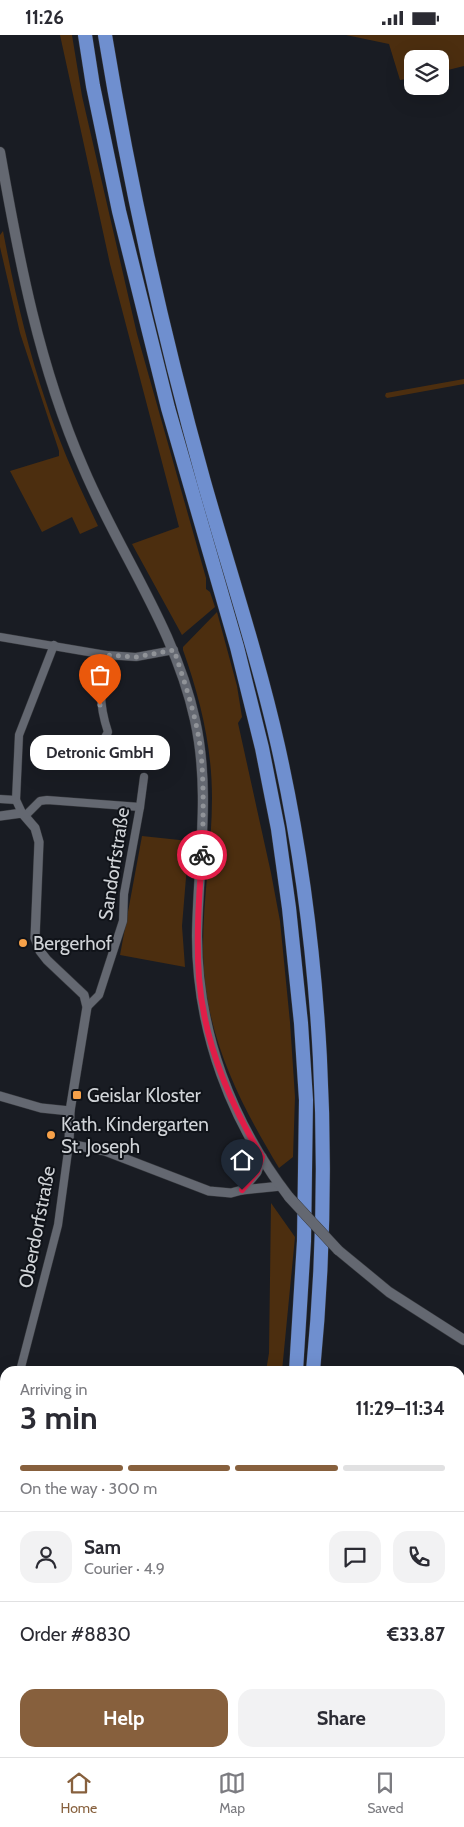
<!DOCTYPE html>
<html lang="en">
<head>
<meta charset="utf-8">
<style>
	:root { --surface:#fff; --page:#f2f2f3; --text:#2b2b33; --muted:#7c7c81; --line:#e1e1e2; --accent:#87603d }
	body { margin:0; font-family:Cabin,sans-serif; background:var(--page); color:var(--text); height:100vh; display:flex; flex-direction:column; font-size:19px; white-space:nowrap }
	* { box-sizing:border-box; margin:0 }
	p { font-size:16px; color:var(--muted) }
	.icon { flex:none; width:28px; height:28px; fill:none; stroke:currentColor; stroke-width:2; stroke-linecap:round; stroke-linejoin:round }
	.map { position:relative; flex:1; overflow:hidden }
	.drawer { position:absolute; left:0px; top:1331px; width:465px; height:391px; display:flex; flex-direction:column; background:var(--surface); border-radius:15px 15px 0 0; box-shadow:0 5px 20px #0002 }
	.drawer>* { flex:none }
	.fabs { position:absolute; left:404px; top:15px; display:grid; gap:10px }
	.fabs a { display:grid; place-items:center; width:45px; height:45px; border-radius:10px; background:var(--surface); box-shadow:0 5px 20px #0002; font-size:25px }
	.pin { position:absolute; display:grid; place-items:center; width:42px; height:42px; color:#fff; margin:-51px -21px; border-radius:50% 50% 50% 0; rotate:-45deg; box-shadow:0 0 5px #0007 }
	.pin .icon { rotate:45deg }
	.courier { position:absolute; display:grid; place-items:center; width:50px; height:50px; margin:-25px; border:4px solid #e11d48; border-radius:50%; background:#fff; color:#222; box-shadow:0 1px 6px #0007 }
	.bubble { position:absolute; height:35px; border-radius:15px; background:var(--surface); box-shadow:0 5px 20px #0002; font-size:16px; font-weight:700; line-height:35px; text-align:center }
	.headline em { font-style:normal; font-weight:700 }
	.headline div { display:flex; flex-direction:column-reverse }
	.headline { display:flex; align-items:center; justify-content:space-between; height:85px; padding:0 20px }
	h1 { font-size:32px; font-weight:700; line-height:38px }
	.bar { display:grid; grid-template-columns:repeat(4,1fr); gap:8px 5px; align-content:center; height:60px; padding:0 20px }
	.bar i { height:6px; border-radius:4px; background:var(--line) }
	.bar .on { background:var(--accent) }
	.bar p { grid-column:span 4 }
	.line { display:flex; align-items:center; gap:12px; padding:0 20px; border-top:1px solid var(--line) }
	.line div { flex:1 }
	.round { display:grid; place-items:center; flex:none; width:52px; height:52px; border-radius:15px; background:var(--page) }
	.primary-button { display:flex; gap:10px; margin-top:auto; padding:10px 20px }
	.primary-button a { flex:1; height:58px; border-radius:15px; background:var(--accent); color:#fff; font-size:20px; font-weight:700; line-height:58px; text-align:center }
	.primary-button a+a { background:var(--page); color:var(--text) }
	.status { display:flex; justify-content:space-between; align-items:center; height:35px; padding:0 25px; background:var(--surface); direction:ltr }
	.status svg { height:14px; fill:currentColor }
	.tab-bar { display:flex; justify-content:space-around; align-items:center; height:70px; border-top:1px solid var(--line); background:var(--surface); font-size:14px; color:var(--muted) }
	.tab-bar a { display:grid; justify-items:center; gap:2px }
	.tab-bar .on { color:var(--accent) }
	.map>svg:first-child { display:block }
	.green { fill:#4c2e0f }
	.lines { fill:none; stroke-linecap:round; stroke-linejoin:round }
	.minor-casing { stroke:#36383d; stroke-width:9 }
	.tertiary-casing { stroke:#36383d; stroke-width:10 }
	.secondary-casing { stroke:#36383d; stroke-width:11 }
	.motorway-casing { stroke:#36383d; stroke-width:15 }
	.minor { stroke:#646871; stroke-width:8 }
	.tertiary { stroke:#646871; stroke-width:9 }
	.secondary { stroke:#646871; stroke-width:10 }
	.motorway { stroke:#6f8fcf; stroke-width:14 }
	.secondary-bridge-casing { stroke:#36383d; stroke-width:11; stroke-linecap:butt }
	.secondary-bridge { stroke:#646871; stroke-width:10 }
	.done { stroke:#909398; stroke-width:5; stroke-dasharray:0 9 }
	.route { stroke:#e11d48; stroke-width:6 }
	.poi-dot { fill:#f7a149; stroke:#101319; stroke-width:2 }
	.labels { text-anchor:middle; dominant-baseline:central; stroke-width:4; stroke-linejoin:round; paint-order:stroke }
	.street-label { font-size:19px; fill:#d0d3d7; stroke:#101319 }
	.poi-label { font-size:19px; fill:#d0d3d7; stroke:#101319; text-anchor:start }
</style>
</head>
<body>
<div class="status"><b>11:26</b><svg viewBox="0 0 49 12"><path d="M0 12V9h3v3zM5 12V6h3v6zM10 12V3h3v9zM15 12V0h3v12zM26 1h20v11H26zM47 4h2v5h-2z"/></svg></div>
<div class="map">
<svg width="464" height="1722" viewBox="0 0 464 1722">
	<rect width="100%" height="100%" fill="#191c23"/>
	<g class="green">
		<polygon points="60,0 72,0 82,61 137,299 206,543 206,554 210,557 215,572 182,600 132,509 179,492 110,229"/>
		<polygon points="346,0 464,0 464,31 440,37 440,24 412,24 412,43 400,45 389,9"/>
		<path d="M3,196C14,254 27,311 46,367C60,410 79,451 98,491L80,499L72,482L42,497L10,436L59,421V416L20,298L0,212V200Z"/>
		<polygon points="464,344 464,349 387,363 385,361 386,358"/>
		<path d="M217,577L237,651L242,682L238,688L271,838L280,886L290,987L295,1062L293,1122L279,1133C244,1075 213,1016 205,948C198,886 212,825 212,763C212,711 200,663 183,615V612Z"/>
		<polygon points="142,801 189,806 182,891 185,932 120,920"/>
		<polygon points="271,1168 295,1202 282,1336 266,1336 269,1318"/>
	</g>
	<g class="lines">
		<defs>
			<g id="minor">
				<polyline points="0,602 106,620 136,622 174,615"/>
				<path d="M101,710L108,697C98,667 100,650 106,620"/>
				<polyline points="0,764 16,765"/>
				<polyline points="22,778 16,765 19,700 54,610"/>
				<polyline points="25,781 40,766 47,765 140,772"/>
				<polyline points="87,972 99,960 123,886 124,859 140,772 144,742"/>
				<polyline points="20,1336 58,1190 69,1109"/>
				<polyline points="0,1409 5,1391"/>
			</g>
			<g id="tertiary">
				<polyline points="0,781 22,778 35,793 39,807 35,903 40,916 47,925 84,960 87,972 70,1076 69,1109 105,1116 209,1156 231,1158 242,1155 281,1151"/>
				<polyline points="0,1061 41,1073 70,1076"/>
				<polyline points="242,1155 257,1137 262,1122"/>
			</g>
			<g id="secondary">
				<path d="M0,117C19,225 39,331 83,432C119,518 175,593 195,685C211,757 198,828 197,901C197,996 231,1087 289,1162"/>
				<polyline points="338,1215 389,1257 464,1305"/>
			</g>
			<g id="motorway">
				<polyline points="85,0 93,51 119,176 168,373 237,612 262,713 278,794 289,873 301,988 306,1065 304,1206 296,1336"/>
				<path d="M105,0C130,151 163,300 204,447C229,535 258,622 278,711C323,912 333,1131 313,1336"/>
				<polyline points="282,1718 282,1722"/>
				<polyline points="201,1722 202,1718"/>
				<polyline points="230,1722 231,1718"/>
				<polyline points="244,1722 245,1718"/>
			</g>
		</defs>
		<use href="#minor" class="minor-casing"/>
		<use href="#tertiary" class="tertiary-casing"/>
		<use href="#secondary" class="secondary-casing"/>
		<use href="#motorway" class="motorway-casing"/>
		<use href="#minor" class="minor"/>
		<use href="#tertiary" class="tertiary"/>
		<use href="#secondary" class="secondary"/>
		<use href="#motorway" class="motorway"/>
		<defs>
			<polyline id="secondary-bridge" points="289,1162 338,1215"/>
		</defs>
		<use href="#secondary-bridge" class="secondary-bridge-casing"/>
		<use href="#secondary-bridge" class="secondary-bridge"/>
	</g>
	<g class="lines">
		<path class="done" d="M100,670V650L106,620L136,622L174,615C186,652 200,691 202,731C204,761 203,790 202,820"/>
		<path class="route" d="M202,820C199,861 196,902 199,943C204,1007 229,1067 262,1122L257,1137L242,1155"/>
	</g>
	<g class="poi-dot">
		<circle cx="23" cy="908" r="5"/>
		<rect x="72" y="1055" width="10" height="10" rx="2.5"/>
		<circle cx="51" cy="1100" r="5"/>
	</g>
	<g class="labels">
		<g class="street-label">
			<text transform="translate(114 829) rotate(-81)">Sandorfstraße</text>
			<text transform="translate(37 1192) rotate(-79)">Oberdorfstraße</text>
		</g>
		<g class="poi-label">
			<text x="33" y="908">Bergerhof</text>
			<text x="87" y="1060">Geislar Kloster</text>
			<text x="61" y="1089">Kath. Kindergarten<tspan x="61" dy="22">St. Joseph</tspan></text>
		</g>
	</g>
</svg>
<div class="fabs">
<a><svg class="icon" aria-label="layers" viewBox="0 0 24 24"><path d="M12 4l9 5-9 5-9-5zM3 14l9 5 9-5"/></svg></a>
</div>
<div class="pin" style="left:100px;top:670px;background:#ea580c"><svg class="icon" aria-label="bag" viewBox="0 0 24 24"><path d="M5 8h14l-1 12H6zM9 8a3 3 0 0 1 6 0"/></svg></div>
<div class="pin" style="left:242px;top:1155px;background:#1f2937"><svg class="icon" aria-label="home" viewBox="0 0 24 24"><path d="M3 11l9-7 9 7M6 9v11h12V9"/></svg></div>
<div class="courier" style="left:202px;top:820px"><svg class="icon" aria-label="bike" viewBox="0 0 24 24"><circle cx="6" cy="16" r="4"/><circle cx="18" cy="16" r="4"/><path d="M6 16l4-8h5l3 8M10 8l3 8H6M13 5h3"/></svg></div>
<div class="bubble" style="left:30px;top:700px;width:140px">Detronic GmbH</div>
<section class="drawer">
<div class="headline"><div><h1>3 min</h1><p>Arriving in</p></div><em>11:29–11:34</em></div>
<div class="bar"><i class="on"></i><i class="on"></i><i class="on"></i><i></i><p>On the way · 300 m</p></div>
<div class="line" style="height:90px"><a class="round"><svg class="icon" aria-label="person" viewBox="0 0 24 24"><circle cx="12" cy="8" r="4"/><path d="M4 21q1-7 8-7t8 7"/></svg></a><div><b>Sam</b><p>Courier · 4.9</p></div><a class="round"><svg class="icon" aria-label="chat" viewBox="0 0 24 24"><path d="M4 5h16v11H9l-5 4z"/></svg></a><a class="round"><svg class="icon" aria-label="phone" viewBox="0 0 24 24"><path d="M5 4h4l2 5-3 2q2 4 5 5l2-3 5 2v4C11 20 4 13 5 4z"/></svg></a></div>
<div class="line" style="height:65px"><div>Order #8830</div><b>€33.87</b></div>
<div class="primary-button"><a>Help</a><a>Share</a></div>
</section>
</div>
<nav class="tab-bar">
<a class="on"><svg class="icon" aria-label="home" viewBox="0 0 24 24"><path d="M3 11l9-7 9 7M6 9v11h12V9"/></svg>Home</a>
<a><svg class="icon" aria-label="map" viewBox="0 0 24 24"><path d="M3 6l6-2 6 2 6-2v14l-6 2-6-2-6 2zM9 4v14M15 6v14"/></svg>Map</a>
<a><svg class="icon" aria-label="saved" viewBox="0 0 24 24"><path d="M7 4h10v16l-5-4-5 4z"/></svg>Saved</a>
</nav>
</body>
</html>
